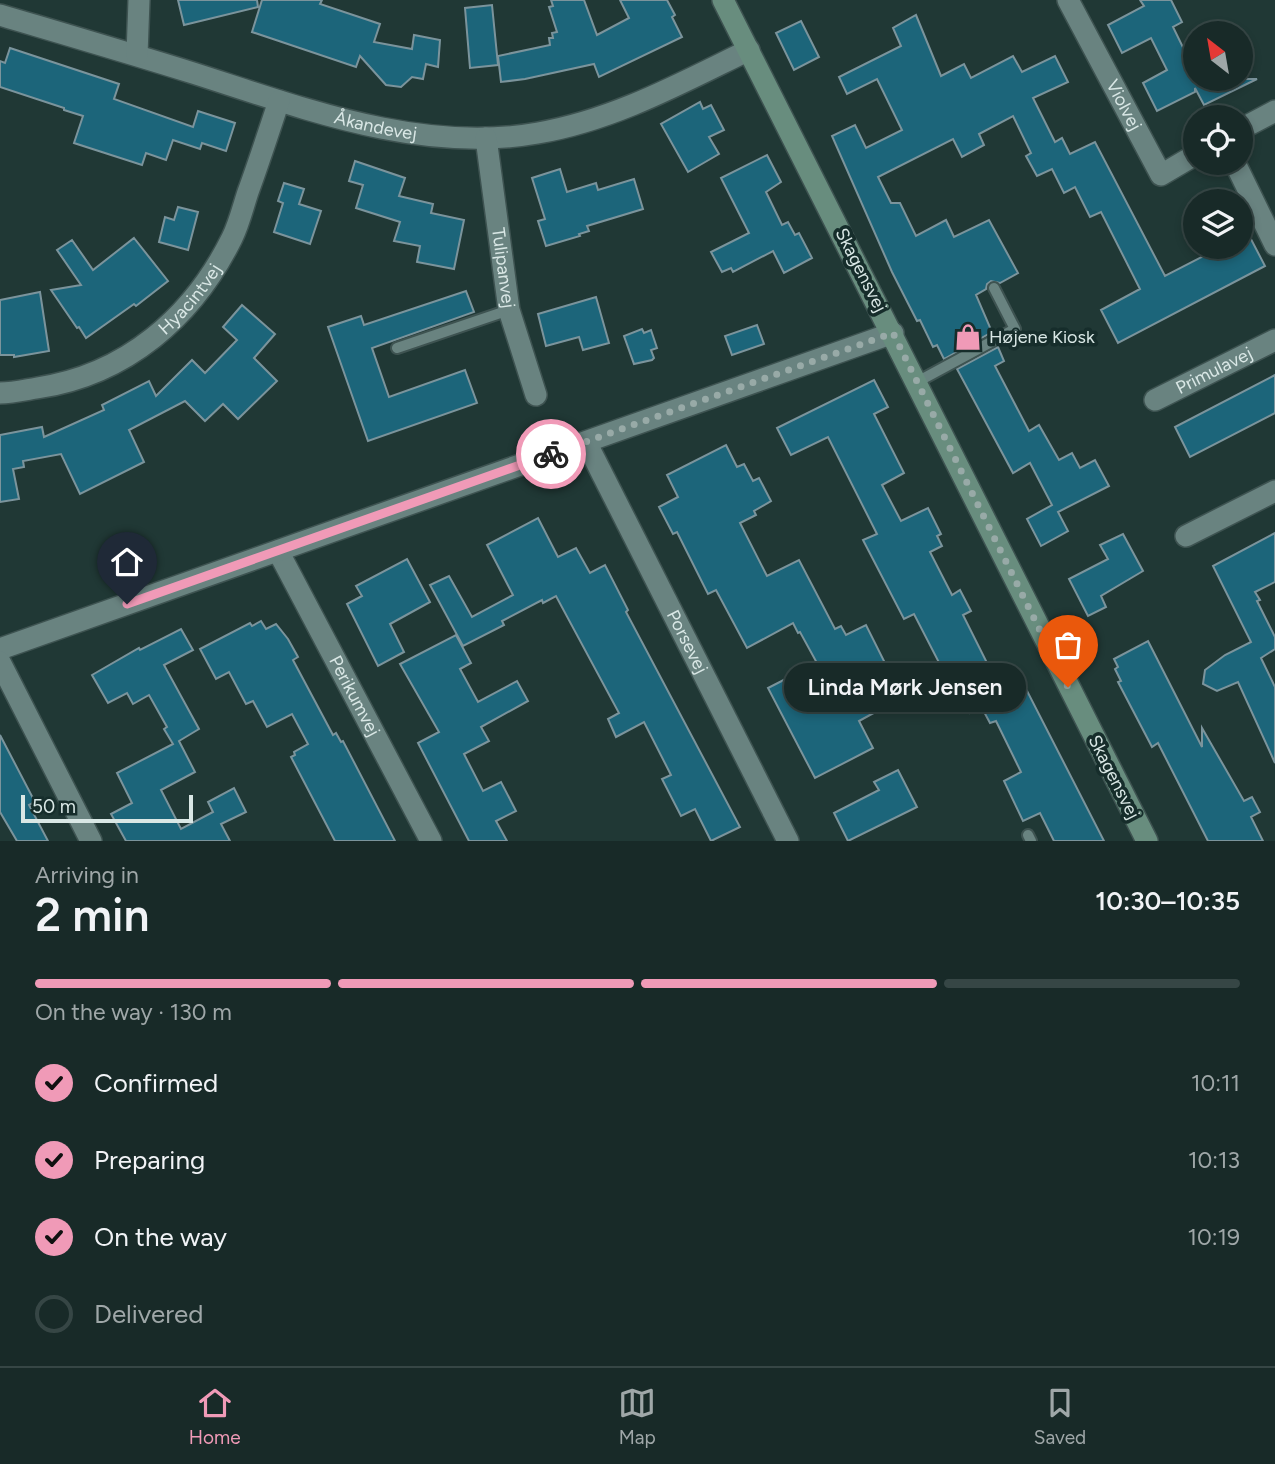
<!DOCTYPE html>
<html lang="en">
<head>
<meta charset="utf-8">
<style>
	:root { --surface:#182a28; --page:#253634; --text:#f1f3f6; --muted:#9fa7a8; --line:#364645; --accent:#f09ab7 }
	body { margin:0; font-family:Figtree,sans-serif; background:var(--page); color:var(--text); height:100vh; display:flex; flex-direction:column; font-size:26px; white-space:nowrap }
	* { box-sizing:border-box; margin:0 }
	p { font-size:23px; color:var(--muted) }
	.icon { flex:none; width:38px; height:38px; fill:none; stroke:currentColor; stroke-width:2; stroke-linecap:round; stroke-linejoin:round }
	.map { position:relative; height:841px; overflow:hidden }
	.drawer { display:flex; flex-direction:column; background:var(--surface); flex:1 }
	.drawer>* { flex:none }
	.needle { width:46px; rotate:329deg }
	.fabs { position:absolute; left:1183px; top:21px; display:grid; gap:14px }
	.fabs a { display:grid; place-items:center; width:70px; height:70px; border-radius:50%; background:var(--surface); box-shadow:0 4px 10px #0003,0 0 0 2px var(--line); font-size:35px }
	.scale { position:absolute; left:21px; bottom:18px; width:172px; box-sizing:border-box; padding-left:7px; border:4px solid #d9e7e5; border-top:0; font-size:19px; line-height:24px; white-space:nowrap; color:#d9e7e5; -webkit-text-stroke:5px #162d2b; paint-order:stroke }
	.pin { position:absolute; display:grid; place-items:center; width:60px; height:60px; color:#fff; margin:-72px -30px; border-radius:50% 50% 50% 0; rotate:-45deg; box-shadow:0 0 7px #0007 }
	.pin .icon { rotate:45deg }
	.courier { position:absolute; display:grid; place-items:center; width:70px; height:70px; margin:-35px; border:5px solid #f09ab7; border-radius:50%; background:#fff; color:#222; box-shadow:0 2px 9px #0007 }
	.bubble { position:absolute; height:49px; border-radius:24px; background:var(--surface); box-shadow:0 4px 10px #0003,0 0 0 2px var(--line); font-size:23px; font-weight:600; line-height:49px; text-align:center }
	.overview em { font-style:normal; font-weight:600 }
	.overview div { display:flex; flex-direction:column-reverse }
	.overview { display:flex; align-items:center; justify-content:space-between; height:119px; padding:0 35px }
	h1 { font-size:46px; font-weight:600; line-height:52px }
	.bar { display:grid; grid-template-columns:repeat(4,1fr); gap:10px 7px; align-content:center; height:84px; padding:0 35px }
	.bar i { height:9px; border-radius:5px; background:var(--line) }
	.bar .current { background:var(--accent) }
	.bar p { grid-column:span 4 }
	ol { padding:0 35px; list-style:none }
	li { display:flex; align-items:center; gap:21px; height:77px }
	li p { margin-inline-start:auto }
	li .icon { padding:7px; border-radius:50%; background:var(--accent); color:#111; stroke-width:4 }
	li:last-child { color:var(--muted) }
	li i { width:38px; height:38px; border:4px solid var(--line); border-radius:50% }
	.menu { display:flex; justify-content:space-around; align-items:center; height:98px; border-top:2px solid var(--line); background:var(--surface); font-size:19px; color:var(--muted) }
	.menu a { display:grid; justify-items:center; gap:4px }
	.menu .current { color:var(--accent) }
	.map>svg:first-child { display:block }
	.building { fill:#1c657a; stroke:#7b949c; stroke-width:2 }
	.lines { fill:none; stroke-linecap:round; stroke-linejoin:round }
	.lane-casing { stroke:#3e5351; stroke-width:14 }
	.street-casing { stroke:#3e5351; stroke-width:24 }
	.secondary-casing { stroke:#3e5351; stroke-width:24 }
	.lane { stroke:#698380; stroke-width:10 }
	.street { stroke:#698380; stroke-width:21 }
	.secondary { stroke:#688d7e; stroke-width:21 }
	.done { stroke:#98aaa7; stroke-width:7; stroke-dasharray:0 12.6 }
	.route { stroke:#f09ab7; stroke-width:9 }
	.labels { text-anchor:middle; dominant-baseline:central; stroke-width:7; stroke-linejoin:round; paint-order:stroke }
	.street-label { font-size:18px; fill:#d9e7e5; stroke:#162d2b }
	.poi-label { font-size:18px; fill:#d9e7e5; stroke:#162d2b; text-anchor:start }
</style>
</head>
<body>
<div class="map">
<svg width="1275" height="841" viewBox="0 0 1275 841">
	<rect width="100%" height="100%" fill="#203835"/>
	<g class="building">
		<polygon points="178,0 257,0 258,7 184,25"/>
		<polygon points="262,0 322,0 320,4 380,24 374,42 412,49 414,35 440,40 438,67 426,64 423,79 412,77 401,87 386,85 360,56 356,67 252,32"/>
		<polygon points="551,0 584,0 597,35 629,18 620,0 667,0 675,15 672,17 682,37 599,77 594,64 525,79 501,82 498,56 550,45 549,38 553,38 552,33 557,32 549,7 553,6"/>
		<polygon points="1140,0 1171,0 1182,22 1173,27 1195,72 1195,79 1257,79 1204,105 1195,88 1195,92 1157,111 1143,83 1167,70 1151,38 1122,53 1108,25 1144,6"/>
		<polygon points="492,5 498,65 470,68 465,8"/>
		<polygon points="916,15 941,76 964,64 971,78 1013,56 1022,72 1055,56 1068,82 1033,98 1055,142 1062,138 1070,154 1095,142 1165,276 1221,247 1241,247 1241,220 1265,266 1118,343 1101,310 1140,289 1101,212 1090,217 1075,187 1064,193 1052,169 1037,176 1026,156 1031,153 1013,116 979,134 984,145 962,157 953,139 878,177 891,203 900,203 916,236 946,220 954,237 989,220 1018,273 1000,283 991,281 987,284 986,289 976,295 992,332 944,359 937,345 933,347 920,320 917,321 892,272 832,136 855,125 866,148 902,130 877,79 847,94 839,77 901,46 893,28"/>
		<polygon points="801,21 819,57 794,70 776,33"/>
		<polygon points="10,48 119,84 114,99 193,127 198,111 235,123 226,151 202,143 200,149 173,140 166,160 146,153 142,165 74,143 83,116 64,110 64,108 0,87 0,61 5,63"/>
		<polygon points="700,102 703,109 711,105 724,130 709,137 719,154 688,172 661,124"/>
		<polygon points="767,155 781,182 766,192 782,225 788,222 795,235 799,233 812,258 784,273 773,251 733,272 731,268 722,272 711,252 749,233 721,178"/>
		<polygon points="355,161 405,178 399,196 433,204 431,213 464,220 454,269 417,262 420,246 394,241 400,222 356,208 363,185 349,181"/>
		<polygon points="560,169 567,192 596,183 598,190 634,179 643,209 587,226 589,231 579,234 580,236 546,246 538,221 545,219 532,178"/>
		<polygon points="284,183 304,189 299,204 321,211 310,244 274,232 283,203 278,201"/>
		<polygon points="178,207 198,212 188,250 159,242 165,217 174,220"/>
		<polygon points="134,238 168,281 136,306 134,304 86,338 79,327 77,328 51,290 81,285 57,250 72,240 93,270"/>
		<polygon points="466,291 474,312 372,348 389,397 465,370 477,403 368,441 328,327 361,316 364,325"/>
		<polygon points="40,292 49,351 14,357 14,355 0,355 0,300"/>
		<polygon points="596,297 609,343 583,350 579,337 546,346 538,314"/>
		<polygon points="242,305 275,334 254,358 277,381 238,419 223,404 205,421 185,401 129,430 144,462 80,494 61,454 23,461 24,467 13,469 19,499 0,502 0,435 42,427 44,437 104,410 102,405 149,381 156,396 192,360 205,373 237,340 223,327"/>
		<polygon points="757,325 764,344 732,355 725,336"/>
		<polygon points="642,329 644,333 651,330 657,348 651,350 654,358 652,360 634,364 624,336"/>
		<polygon points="998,347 1004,361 995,366 1029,431 1039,425 1059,460 1072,453 1080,468 1095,460 1109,486 1058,512 1068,531 1041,546 1027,519 1052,505 1030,463 1013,473 957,369"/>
		<polygon points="1275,375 1275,413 1190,457 1175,427"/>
		<polygon points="874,380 888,407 874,414 904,473 882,485 901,521 928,508 941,534 937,536 942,546 930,552 952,595 960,590 971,611 963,615 998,685 1017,676 1023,683 1104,841 1054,841 1040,813 1023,821 1004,781 1021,772 996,721 990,723 982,708 970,713 953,680 949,682 914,614 904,619 863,540 877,534 828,437 791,455 777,428"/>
		<polygon points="726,445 737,467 744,464 753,481 759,478 771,501 754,511 756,515 740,523 767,576 799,560 835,629 841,626 846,635 866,625 894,681 873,692 881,709 859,721 873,748 815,778 768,688 817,663 800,632 798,633 793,623 747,648 716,590 708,594 677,532 673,534 659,507 678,497 667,475"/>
		<polygon points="538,518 558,557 576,548 590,573 605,565 628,610 626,612 740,827 711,841 695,809 681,816 662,779 671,775 644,722 616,737 608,719 619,713 556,596 543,603 542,600 502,621 504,625 463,646 430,585 449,576 472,617 513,595 487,545"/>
		<polygon points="1275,533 1275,582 1255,592 1260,600 1257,601 1275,637 1275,649 1261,658 1275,687 1275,763 1238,682 1217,691 1203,684 1205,670 1225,655 1251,642 1213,566"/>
		<polygon points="1123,534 1143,571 1101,596 1106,607 1088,616 1069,579 1108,559 1100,545"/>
		<polygon points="407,559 430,602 390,624 404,652 378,666 347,604 362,596 356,586"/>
		<polygon points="261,621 266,629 276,624 288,639 298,657 293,660 333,735 336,733 341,742 343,741 395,841 335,841 291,757 295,755 294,752 308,744 292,714 267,727 253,701 246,704 229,672 216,679 200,649 250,623 252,626"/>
		<polygon points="181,629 193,650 164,665 199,729 179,741 195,772 161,790 181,829 213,812 208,802 234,788 246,812 221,824 230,841 126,841 111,814 132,803 117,773 173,744 164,729 167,727 149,695 133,704 127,693 108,703 92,675 139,648 140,650"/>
		<polygon points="456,635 471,663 460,669 478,702 517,681 528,701 481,727 489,741 464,754 483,791 501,782 516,811 496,821 507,841 469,841 418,743 439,732 400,664"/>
		<polygon points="1148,641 1202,747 1202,728 1244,801 1252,797 1260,812 1251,817 1263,841 1208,841 1158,743 1152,747 1118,682 1121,681 1115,669 1118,667 1114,659"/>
		<polygon points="0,735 35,802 29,805 48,841 17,841 0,812"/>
		<polygon points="898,770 917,807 848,841 834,813 879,790 874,782"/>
	</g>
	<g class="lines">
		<defs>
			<g id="lane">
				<polyline points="397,348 509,310"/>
				<polyline points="917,382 1015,329 994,288"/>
				<polyline points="1028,835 1031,841"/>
			</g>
			<g id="street">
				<path id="s1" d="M1068,0L1161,175L1195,155"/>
				<path id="s2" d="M0,15C64,34 129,53 193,73C303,108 421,154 538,133C614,120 681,83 749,50"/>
				<polyline points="137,55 139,0"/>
				<polyline points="1241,129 1275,111"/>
				<path id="s3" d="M486,138L509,310L536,395"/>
				<polyline points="1235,163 1275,245"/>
				<path id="s4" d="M0,393C13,393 25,390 37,388C126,375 193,317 232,238C239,224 243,207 248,192C259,162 269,131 279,101"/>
				<path id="s5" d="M1155,400L1275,340"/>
				<path id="s6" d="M586,442L788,841"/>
				<polyline points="1186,536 1275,491"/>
				<path id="s7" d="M278,551L431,841"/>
				<polyline points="0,649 893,333"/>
				<polyline points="0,662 91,841"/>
			</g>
			<polyline id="secondary" points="723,0 1147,841"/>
		</defs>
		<use href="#lane" class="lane-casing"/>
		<use href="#street" class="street-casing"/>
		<use href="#secondary" class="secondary-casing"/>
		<use href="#lane" class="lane"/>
		<use href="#street" class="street"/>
		<use href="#secondary" class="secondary"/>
	</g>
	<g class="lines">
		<polyline class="done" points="551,454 893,333 1068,687"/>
		<polyline class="route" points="127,604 551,454"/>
	</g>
	<defs>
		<symbol id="shop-bare" viewBox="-9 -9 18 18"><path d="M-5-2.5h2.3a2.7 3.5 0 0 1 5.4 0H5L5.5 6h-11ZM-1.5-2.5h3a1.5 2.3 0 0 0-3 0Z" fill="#f09ab7" stroke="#162d2b" stroke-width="2.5" paint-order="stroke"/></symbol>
	</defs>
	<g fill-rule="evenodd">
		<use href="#shop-bare" x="949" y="318" width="38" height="38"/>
	</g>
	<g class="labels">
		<g class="street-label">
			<text stroke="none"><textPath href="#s1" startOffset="119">Violvej</textPath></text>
			<text stroke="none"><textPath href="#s2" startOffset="392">Åkandevej</textPath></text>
			<text stroke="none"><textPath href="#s3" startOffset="131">Tulipanvej</textPath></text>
			<text transform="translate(861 270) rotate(63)">Skagensvej</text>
			<text stroke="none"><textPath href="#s4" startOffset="219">Hyacintvej</textPath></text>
			<text stroke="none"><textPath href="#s5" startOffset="66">Primulavej</textPath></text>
			<text stroke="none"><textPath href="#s6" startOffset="224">Porsevej</textPath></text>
			<text stroke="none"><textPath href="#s7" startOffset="164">Perikumvej</textPath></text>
			<text transform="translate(1114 777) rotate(63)">Skagensvej</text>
		</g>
		<g class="poi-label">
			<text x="989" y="337">Højene Kiosk</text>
		</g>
	</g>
</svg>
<div class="fabs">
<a><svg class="needle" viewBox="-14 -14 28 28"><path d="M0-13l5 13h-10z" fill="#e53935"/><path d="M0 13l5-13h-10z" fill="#9fa7a8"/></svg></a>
<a><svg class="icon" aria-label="locate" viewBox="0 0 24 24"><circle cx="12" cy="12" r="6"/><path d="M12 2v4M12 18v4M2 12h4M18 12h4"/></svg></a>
<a><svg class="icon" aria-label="layers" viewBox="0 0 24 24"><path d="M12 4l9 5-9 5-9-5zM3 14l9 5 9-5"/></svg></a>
</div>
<div class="scale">50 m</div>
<div class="pin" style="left:1068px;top:687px;background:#ea580c"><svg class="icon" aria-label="bag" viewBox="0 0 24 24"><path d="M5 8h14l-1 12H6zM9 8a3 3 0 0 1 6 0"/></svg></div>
<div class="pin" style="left:127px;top:604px;background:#1f2937"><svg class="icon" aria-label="home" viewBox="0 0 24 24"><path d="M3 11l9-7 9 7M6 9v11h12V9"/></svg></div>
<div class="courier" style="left:551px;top:454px"><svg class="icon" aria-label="bike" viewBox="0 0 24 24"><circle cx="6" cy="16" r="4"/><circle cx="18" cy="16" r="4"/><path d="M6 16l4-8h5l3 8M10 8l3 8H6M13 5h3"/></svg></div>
<div class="bubble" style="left:784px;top:663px;width:242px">Linda Mørk Jensen</div>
</div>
<section class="drawer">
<div class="overview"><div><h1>2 min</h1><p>Arriving in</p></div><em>10:30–10:35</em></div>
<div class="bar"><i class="current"></i><i class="current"></i><i class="current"></i><i></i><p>On the way · 130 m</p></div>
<ol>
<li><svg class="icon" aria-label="check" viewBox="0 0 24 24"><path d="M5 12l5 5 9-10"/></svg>Confirmed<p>10:11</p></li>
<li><svg class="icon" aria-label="check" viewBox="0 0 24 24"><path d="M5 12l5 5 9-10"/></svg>Preparing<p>10:13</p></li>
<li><svg class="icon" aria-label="check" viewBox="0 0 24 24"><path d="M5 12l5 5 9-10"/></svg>On the way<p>10:19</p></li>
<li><i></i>Delivered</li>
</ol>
</section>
<nav class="menu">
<a class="current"><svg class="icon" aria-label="home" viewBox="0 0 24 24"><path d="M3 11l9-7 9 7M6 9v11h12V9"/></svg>Home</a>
<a><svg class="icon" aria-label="map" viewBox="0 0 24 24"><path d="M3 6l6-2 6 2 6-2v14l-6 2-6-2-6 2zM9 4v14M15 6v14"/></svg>Map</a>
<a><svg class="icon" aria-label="saved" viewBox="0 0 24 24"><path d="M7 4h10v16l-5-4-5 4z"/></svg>Saved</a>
</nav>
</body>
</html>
